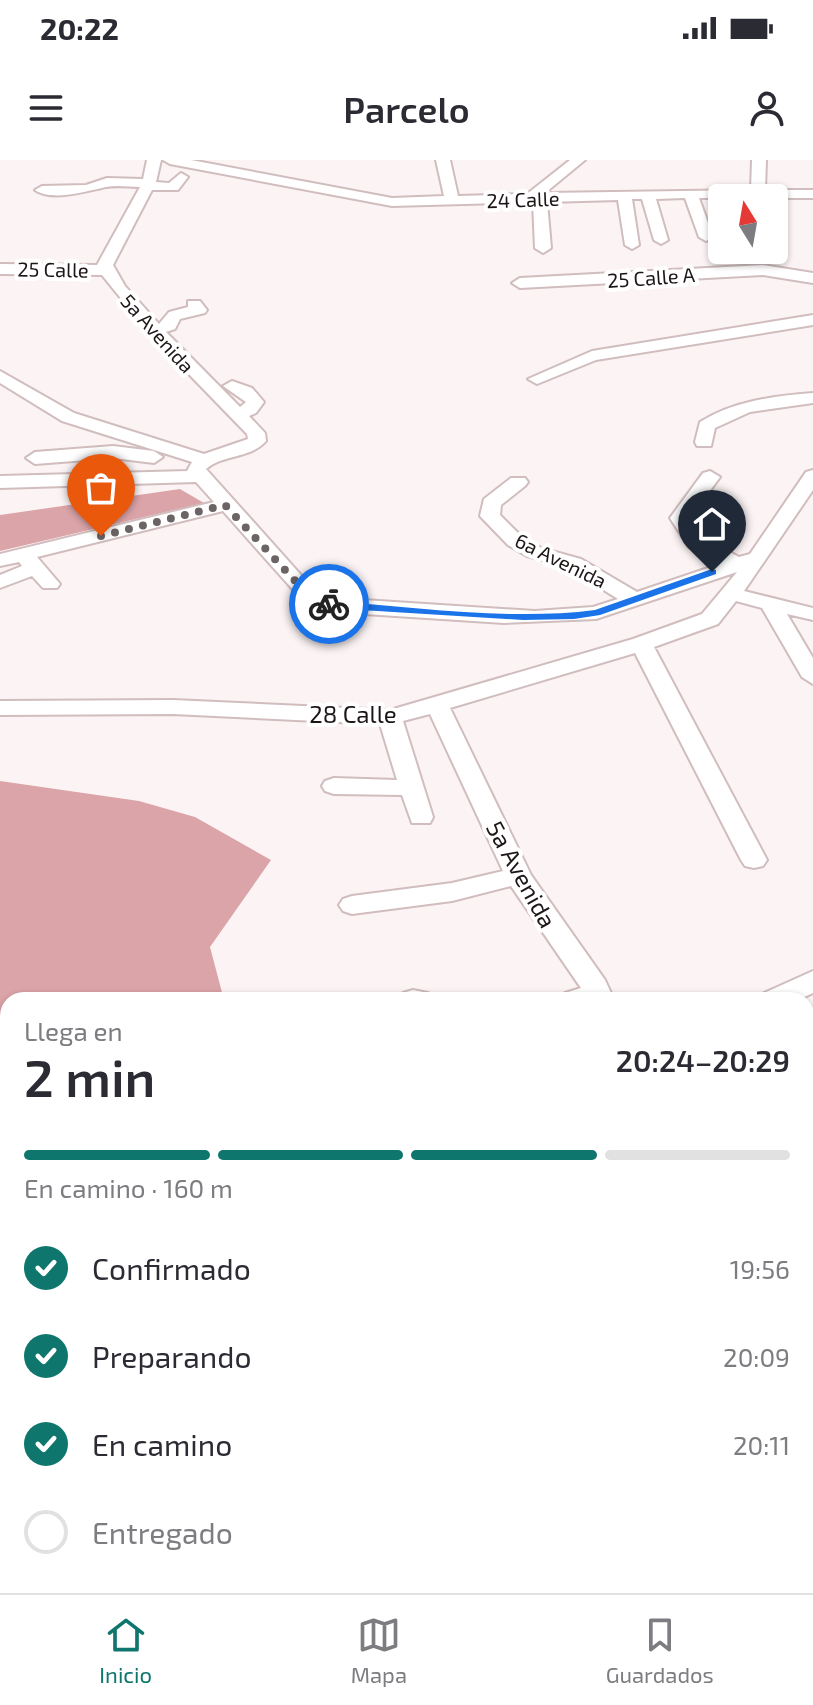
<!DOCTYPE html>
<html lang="es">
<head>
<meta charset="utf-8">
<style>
	:root { --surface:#fff; --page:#f2f2f3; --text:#2b2b33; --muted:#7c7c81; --line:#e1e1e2; --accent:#0f766e }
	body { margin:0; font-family:"Exo 2",sans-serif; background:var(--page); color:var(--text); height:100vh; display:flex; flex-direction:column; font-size:30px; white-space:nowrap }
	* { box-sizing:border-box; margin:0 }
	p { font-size:26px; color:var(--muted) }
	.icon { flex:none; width:44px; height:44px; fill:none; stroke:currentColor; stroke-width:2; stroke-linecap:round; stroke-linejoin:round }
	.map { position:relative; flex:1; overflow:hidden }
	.panel { position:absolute; left:0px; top:832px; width:814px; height:602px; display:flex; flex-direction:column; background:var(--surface); border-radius:24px 24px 0 0; box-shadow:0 2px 6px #0004 }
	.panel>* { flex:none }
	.needle { width:52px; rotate:349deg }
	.tools { position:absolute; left:708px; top:24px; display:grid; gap:16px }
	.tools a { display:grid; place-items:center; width:80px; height:80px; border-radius:8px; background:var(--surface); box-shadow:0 2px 6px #0004; font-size:40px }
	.pin { position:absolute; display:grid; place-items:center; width:68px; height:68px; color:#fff; margin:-82px -34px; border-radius:50% 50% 50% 0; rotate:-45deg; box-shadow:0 0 8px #0007 }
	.pin .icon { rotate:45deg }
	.courier { position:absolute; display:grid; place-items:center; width:80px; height:80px; margin:-40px; border:6px solid #1a73e8; border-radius:50%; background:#fff; color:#222; box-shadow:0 2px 10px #0007 }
	.summary em { font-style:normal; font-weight:600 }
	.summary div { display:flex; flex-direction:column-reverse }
	.summary { display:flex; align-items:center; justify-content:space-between; height:136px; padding:0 24px }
	h1 { font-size:52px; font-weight:600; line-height:60px }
	.bar { display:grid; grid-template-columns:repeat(4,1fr); gap:12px 8px; align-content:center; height:96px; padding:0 24px }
	.bar i { height:10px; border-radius:6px; background:var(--line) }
	.bar .active { background:var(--accent) }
	.bar p { grid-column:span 4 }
	ol { padding:0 24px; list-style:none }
	li { display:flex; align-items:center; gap:24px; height:88px }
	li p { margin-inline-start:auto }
	li .icon { padding:8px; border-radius:50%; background:var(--accent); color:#fff; stroke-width:4 }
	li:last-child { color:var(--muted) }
	li i { width:44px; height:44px; border:4px solid var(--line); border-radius:50% }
	.status { display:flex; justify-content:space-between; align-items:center; height:56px; padding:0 40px; background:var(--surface); direction:ltr }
	.status svg { height:22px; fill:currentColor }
	header { display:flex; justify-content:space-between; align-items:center; height:104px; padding:0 24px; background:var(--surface); font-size:36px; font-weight:600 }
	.tabs { display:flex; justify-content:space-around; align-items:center; height:112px; border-top:2px solid var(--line); background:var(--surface); font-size:22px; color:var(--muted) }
	.tabs a { display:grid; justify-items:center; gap:4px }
	.tabs .active { color:var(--accent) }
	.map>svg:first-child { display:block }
	.green { fill:#f8d1d3 }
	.forest { fill:#dba4a8 }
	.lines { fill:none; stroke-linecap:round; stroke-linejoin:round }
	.minor-casing { stroke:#d1bdbe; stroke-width:4 }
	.minor { fill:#fff; fill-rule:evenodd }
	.route { fill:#1a73e8 }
	.done { stroke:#6b6464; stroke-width:8; stroke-dasharray:0 14.4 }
	.labels { text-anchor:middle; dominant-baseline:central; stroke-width:8; stroke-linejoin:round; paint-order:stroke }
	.far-street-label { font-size:20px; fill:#1d1616; stroke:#fff }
	.street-label { font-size:24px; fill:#1d1616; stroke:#fff }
</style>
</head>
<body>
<div class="status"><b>20:22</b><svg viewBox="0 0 49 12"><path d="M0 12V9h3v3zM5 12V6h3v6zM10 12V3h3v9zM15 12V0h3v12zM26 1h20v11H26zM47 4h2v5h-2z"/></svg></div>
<header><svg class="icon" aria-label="menu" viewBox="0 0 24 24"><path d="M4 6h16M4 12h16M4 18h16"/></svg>Parcelo<svg class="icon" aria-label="person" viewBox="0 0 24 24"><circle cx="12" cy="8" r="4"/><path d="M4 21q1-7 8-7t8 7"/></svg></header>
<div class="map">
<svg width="813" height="1433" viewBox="0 0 813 1433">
	<rect width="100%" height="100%" fill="#fcf4f4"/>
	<polygon class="green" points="813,978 813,1433 215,1433 205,1426 806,1426 806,982"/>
	<g class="forest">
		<polygon points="180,329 204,343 0,391 0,355"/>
		<polygon points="0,621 139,641 195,657 271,700 210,787 224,840 8,840 8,1142 0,1143"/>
	</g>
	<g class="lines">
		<defs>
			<g id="minor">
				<path d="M147,0H161L156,22L169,23L181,13L188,17L178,30H152L113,105L125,126L159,164L169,152L188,147V141H200L207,150L205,153L180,159L175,169L166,172L240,247L246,242L223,226L232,221L252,228L264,242L256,253L249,256L265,273L266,281C250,299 223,294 206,309L317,433L333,438L535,451L593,447L618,439L567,407L527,396L508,385L480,356L484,339L511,318H525L528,322L525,326L501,345L500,355L522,377L541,388L581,399L637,432L720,404L688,386L670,358L703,313L710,311L720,317L690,358L703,378L739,397L750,394L806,312L813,310V330L744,431L813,448V460L787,454L813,498V524L802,517L762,448L736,441L718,464L654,487L767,700L763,706L754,708L745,706L741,700L635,493L450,548L531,715L605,820L611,833L607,840H561L565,833L581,828L511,726L452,741L352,754L343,751L339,745L343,739L352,736L452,723L503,711L430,554L403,561L433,657L430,663H412L402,635L334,634L325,631L322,626L325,621L334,618L397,620L380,564L173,554L0,555V541L173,540L390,550L633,479L702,454L737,412L596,459L504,463L349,453L303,441L223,351L37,397L60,424L57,428H43L32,416L0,428V415L22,406L19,402L0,406V394L214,342L196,322L0,328V316L187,311L192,302L62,261L0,223V211L74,253L204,294L248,279L247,274L149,173L102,115L0,114V104L97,105L140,27C129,27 117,25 106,27C87,31 52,42 35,30L42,26L86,25L107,18L143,19Z"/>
				<polygon points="163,0 191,0 392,38 444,36 436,0 450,0 458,36 527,34 570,0 585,0 545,33 751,30 752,0 766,0 765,30 813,30 813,38 699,38 713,77 706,81 699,77 685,38 656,39 668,80 661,84 654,80 642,39 632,39 639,85 632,89 625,85 618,40 547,42 551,88 543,93 535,88 533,42 392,46 170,4"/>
				<polygon points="763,105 813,113 813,123 763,115 520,128 512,123 520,118"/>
				<polygon points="813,155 813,165 596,200 537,224 528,219 592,191"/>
				<path d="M813,233V243L750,252L715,268L711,286H697L695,282L700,262C734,241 773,236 813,233Z"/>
				<polygon points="113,286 154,291 163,297 154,303 113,298 35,304 26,298 35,292"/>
				<polygon points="813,811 813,833 798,840 760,840 764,833"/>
				<polygon points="413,830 428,833 432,840 399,840 403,833"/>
				<polygon points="8,1210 8,1240 0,1243 0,1213"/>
				<polygon points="8,1255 8,1289 0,1292 0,1258"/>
			</g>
		</defs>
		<use href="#minor" class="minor-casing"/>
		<use href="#minor" class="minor"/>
	</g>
	<path class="route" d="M712,409L716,410V414L600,455L574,459L523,460L329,448L324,444L329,441C415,447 510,461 595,450Z"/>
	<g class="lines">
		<polyline class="done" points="101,376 225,345 310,437 329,444"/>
	</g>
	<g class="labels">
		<g class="far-street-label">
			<text transform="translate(523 39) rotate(-2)">24 Calle</text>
			<text transform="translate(53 109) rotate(1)">25 Calle</text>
			<text transform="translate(651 117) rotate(-4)">25 Calle A</text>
			<text transform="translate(158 173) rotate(48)">5a Avenida</text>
			<text transform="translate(561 400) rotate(26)">6a Avenida</text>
		</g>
		<g class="street-label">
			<text x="353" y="553">28 Calle</text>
			<text transform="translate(522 714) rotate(61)">5a Avenida</text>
		</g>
	</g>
</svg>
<div class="tools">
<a><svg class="needle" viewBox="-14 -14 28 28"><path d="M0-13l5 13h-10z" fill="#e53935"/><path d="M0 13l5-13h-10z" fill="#7c7c81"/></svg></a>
</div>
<div class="pin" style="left:101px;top:376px;background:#ea580c"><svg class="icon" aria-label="bag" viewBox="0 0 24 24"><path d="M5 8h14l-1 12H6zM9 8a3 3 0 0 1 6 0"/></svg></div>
<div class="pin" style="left:712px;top:412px;background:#1f2937"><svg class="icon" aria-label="home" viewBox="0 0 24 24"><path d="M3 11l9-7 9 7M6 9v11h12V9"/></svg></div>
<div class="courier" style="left:329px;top:444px"><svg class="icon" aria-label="bike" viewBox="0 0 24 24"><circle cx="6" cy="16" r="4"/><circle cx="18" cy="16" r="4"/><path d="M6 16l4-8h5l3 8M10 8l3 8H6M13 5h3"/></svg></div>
<section class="panel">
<div class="summary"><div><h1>2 min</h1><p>Llega en</p></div><em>20:24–20:29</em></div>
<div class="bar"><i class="active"></i><i class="active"></i><i class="active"></i><i></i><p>En camino · 160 m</p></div>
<ol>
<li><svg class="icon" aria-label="check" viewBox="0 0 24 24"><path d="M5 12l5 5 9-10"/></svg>Confirmado<p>19:56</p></li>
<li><svg class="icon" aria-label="check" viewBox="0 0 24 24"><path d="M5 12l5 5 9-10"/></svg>Preparando<p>20:09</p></li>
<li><svg class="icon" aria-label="check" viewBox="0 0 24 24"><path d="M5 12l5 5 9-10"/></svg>En camino<p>20:11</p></li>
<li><i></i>Entregado</li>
</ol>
</section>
</div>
<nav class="tabs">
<a class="active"><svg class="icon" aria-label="home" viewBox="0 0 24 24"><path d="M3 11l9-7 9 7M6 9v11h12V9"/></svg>Inicio</a>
<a><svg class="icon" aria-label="map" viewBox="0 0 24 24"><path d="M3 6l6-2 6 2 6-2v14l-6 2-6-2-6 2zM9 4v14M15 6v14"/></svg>Mapa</a>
<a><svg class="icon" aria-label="saved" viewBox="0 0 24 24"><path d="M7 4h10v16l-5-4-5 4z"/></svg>Guardados</a>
</nav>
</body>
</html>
